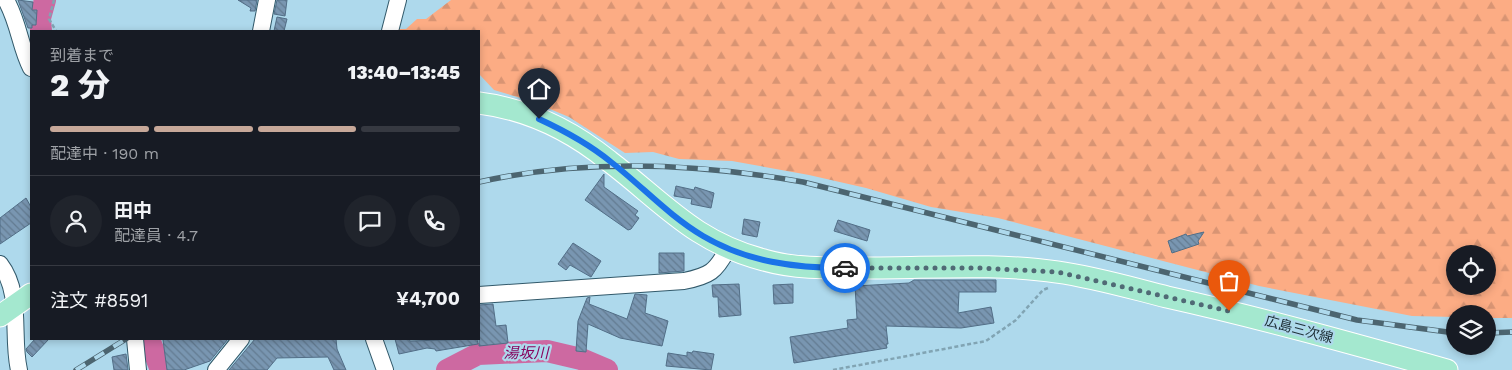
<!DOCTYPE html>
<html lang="ja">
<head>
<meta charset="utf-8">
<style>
	:root { --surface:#171b24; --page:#20242c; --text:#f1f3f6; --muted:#9ea1a6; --line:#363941; --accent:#c7a899 }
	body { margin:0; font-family:"Work Sans","Noto Sans JP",sans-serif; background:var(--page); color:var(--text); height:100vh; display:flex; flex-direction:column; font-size:19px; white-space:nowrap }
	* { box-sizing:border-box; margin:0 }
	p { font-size:16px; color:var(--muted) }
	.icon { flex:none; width:28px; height:28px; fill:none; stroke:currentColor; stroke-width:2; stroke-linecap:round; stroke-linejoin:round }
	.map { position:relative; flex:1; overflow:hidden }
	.side { position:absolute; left:30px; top:30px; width:450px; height:310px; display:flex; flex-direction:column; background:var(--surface); border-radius:0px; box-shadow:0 2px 8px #0003 }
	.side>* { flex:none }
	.tools { position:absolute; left:1446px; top:245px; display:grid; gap:10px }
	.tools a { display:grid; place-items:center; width:50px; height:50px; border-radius:50%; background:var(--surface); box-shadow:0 2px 8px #0003; font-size:25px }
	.pin { position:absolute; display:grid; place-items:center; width:42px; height:42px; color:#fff; margin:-51px -21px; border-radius:50% 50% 50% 0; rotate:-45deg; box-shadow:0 0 5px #0007 }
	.pin .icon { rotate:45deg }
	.courier { position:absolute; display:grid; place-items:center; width:50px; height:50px; margin:-25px; border:4px solid #1a73e8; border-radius:50%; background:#fff; color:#222; box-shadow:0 1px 6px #0007 }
	.overview em { font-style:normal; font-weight:800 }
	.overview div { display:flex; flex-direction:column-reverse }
	.overview { display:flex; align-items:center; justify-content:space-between; height:85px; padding:0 20px }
	h1 { font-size:32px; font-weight:800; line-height:38px }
	.bar { display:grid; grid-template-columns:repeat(4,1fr); gap:8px 5px; align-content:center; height:60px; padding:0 20px }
	.bar i { height:6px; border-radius:4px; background:var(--line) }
	.bar .selected { background:var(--accent) }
	.bar p { grid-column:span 4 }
	.line { display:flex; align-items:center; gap:12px; padding:0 20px; border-top:1px solid var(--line) }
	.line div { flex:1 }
	.round { display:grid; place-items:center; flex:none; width:52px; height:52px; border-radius:26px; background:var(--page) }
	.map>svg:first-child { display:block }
	.forest { fill:url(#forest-firs); fill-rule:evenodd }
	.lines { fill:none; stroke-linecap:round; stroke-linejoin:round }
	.river { stroke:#cd69a1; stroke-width:22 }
	.building { fill:url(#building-back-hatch); stroke:#526e87 }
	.minor-casing { stroke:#32596a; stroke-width:18 }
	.major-casing { stroke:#fff; stroke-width:23 }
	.path { stroke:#81a4b3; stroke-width:2.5; stroke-dasharray:4 2.5; stroke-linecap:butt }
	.minor { stroke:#fff; stroke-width:16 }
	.major { stroke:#a4e8cf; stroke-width:21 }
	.rail-casing { stroke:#4c6570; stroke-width:5.5 }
	.rail { stroke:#aed9ec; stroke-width:4; stroke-dasharray:11; stroke-linecap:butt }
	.done { stroke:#506a75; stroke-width:5; stroke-dasharray:0 9 }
	.route { stroke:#1a73e8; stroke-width:6 }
	.labels { text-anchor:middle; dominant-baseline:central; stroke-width:4.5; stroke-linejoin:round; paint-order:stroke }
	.street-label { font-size:14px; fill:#1d2e35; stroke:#aed9ec }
	.water-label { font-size:15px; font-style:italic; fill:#87045e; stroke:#aed9ec }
</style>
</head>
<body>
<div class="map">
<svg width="1512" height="370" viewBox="0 0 1512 370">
	<defs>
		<pattern id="forest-firs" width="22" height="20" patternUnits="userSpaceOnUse" patternTransform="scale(1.25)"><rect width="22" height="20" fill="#fcac84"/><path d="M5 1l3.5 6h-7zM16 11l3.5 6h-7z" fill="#d89473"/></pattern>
		<pattern id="building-back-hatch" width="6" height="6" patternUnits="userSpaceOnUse" patternTransform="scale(1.25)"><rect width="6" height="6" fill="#7996b1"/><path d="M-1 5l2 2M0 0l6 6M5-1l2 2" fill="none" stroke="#637b91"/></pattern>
	</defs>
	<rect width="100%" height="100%" fill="#aed9ec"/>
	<path class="forest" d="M451,0H1512V318H1488V314H1455V317L1412,316L1259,286L998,218L931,207L866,188L809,175L732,161L679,159L653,152L625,153L569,117L531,101L494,90L479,74V31H395L397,29H406L417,19H426ZM1455,254H1488V286H1455Z"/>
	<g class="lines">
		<g class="river">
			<polyline points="41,31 40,18 45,0"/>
			<polyline points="149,339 161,370"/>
			<polyline points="447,370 478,354 547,351 581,359 607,370"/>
		</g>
	</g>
	<g class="building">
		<polygon points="18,0 33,2 32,10 37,10 36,25 32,25 32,28 28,28"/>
		<polygon points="238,0 257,0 255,11 250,11 251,8"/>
		<polygon points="277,0 287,0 285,16 274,14"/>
		<polygon points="277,17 287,19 284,31 274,31"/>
		<polygon points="604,174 604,187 638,211 635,215 639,218 631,229 628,230 585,200"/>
		<polygon points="676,186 694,190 695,187 714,193 711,208 691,204 692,199 674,196"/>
		<polygon points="26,198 31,207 31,223 0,244 0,218"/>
		<polygon points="744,219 760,222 757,237 742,234"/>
		<polygon points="838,220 870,230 867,241 834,231"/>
		<polygon points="1204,232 1198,241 1199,244 1172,253 1168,241 1186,234 1187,236"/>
		<polygon points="573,243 601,261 591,277 570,265 566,270 558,264"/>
		<polygon points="659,253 684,253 684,271 659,273"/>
		<polygon points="914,280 996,280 996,292 959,292 958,313 991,307 994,323 961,328 886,326 888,344 886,344 887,348 794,363 790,337 848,328 847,320 857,319 855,286 909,283"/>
		<polygon points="739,284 741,315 719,317 718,297 713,297 712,285"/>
		<polygon points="793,284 793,303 774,304 773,285"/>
		<polygon points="635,294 647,295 645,313 668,321 662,346 620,338 588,324 586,352 576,351 578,321 587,298 590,297 589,304 627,319"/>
		<polygon points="493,304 496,326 506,325 508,343 479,346 479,305"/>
		<polygon points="35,339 49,339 32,357 27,352 26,349"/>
		<polygon points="165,339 228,339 210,361 184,370 167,370 163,340"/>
		<polygon points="255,339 336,339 337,349 346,370 334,370 328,357 277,358 267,370 229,370"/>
		<polygon points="395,339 409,339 410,341 477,339 478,344 436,351 435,349 427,348 399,354"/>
		<polygon points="693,351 714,354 711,370 666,366 668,353 687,356 687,352 692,353"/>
		<polygon points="126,354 128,370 114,370 112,357"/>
	</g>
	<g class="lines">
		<defs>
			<g id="minor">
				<path d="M6,0C19,23 20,47 31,68"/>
				<polyline points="261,31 267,0"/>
				<polyline points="390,31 398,0"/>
				<path d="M0,264C23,294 11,336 19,370"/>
				<path d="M479,295L684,281C709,276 716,272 728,248"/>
				<polyline points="135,339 138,370"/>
				<polyline points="374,339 385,370"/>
				<polyline points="216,370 241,339"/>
			</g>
			<g id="major">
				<path d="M479,103C527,109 572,131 609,161C663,202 694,242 764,260C799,270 835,268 871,268C932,268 996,263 1057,272C1094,277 1131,288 1167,297C1261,318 1354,344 1447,370"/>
				<polyline points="0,316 31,294"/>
			</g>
		</defs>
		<use href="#minor" class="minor-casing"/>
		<use href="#major" class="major-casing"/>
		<g class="path">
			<polyline points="54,0 49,19 56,31"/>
			<polyline points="833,370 986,341 1016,320 1043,290 1048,288"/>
		</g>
		<use href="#minor" class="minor"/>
		<use href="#major" class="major"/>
		<defs>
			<g id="rail">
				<path d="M479,182C586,158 696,163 803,182L1357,320L1455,333"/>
				<polyline points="1488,333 1512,332"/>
				<polyline points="76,370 126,339"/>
			</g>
		</defs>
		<use href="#rail" class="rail-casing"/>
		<use href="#rail" class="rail"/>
	</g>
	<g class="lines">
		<polyline class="done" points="845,268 979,268 1057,272 1229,311"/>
		<path class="route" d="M539,119C565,131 589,144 611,162C642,186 669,216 703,236C747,262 795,268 845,268"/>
	</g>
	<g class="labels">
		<g class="street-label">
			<text transform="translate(1299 329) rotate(15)">広島三次線</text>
		</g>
		<g class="water-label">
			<text x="526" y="353">湯坂川</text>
		</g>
	</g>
</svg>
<div class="tools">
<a><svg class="icon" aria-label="locate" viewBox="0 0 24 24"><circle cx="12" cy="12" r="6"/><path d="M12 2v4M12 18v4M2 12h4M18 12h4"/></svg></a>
<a><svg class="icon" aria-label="layers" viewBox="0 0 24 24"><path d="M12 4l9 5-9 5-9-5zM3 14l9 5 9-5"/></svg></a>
</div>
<div class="pin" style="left:1229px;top:311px;background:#ea580c"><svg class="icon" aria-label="bag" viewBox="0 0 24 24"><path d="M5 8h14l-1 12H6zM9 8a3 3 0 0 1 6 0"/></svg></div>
<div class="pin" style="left:539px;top:119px;background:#1f2937"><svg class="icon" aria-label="home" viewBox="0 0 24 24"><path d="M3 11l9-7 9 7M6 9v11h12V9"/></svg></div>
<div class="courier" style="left:845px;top:268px"><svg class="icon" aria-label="car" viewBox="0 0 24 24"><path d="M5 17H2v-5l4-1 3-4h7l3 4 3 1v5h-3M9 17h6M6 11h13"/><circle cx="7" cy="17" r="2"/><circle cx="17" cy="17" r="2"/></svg></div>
<section class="side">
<div class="overview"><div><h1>2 分</h1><p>到着まで</p></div><em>13:40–13:45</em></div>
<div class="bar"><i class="selected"></i><i class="selected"></i><i class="selected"></i><i></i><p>配達中 · 190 m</p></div>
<div class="line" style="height:90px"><a class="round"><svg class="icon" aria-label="person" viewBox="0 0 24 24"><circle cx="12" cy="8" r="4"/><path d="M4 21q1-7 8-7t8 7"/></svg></a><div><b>田中</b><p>配達員 · 4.7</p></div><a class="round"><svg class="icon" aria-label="chat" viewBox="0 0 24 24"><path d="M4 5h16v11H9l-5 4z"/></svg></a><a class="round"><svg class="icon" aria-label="phone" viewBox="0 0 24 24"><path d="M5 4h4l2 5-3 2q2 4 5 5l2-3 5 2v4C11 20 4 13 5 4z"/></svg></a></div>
<div class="line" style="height:65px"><div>注文 #8591</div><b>¥4,700</b></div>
</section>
</div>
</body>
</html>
